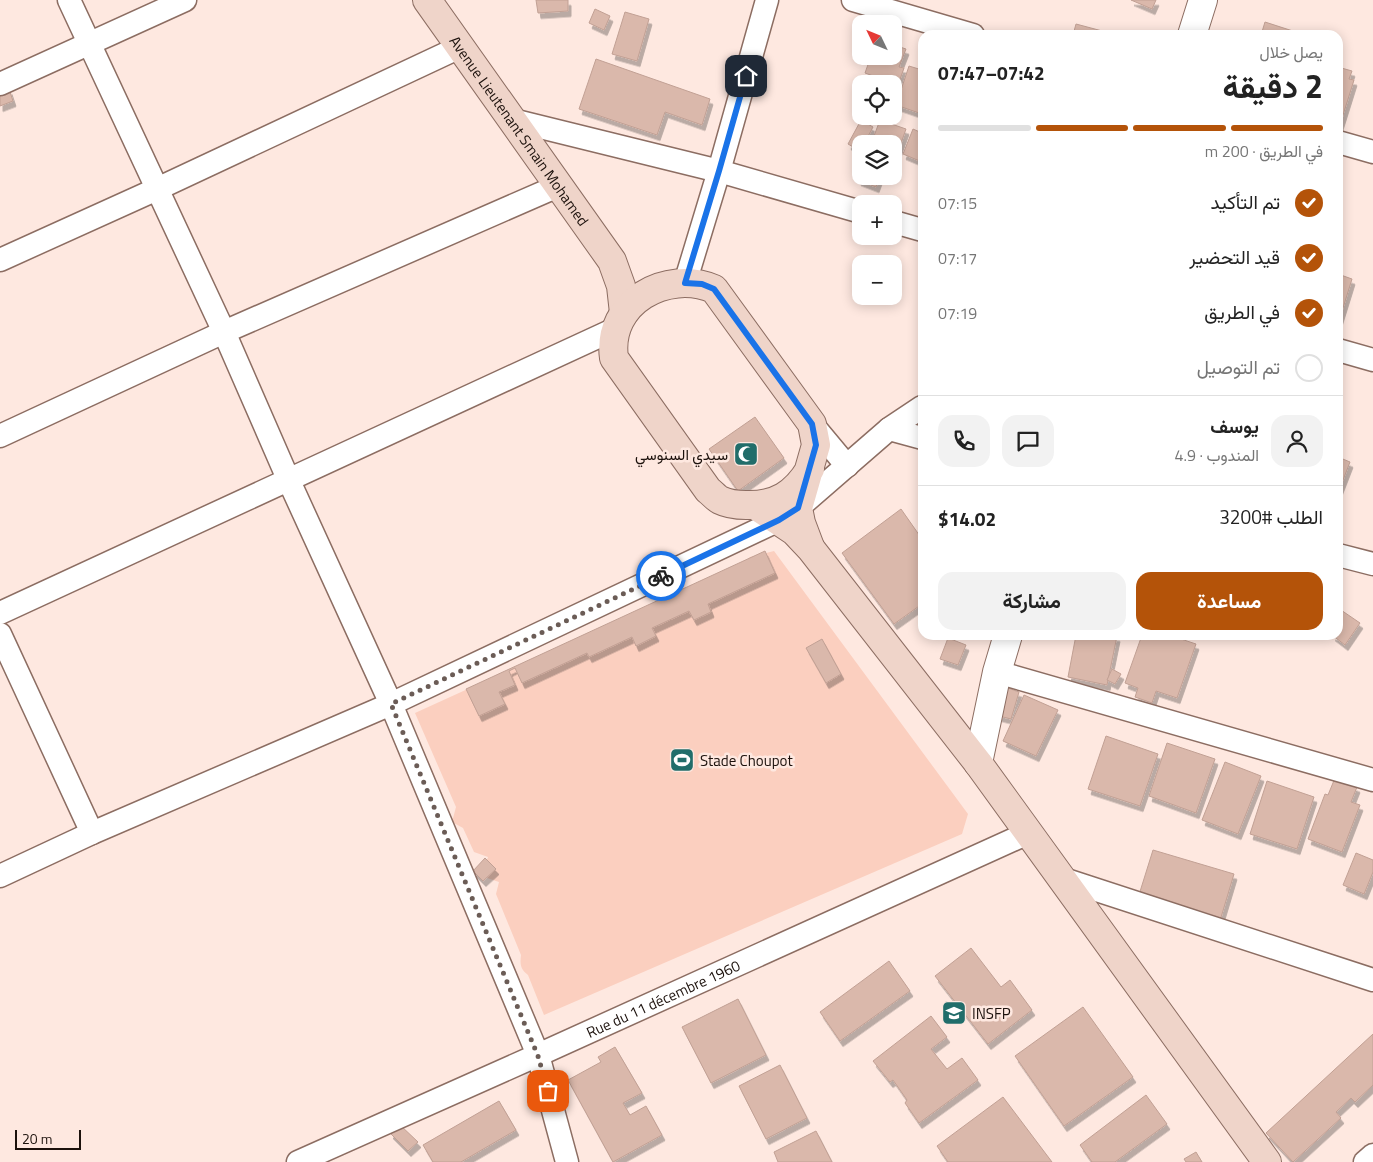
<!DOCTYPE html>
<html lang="ar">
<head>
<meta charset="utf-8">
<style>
	:root { --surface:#fff; --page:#f2f2f2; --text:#222; --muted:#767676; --line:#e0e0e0; --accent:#b45309 }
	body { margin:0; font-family:"Titillium Web",Vazirmatn,sans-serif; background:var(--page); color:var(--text); direction:rtl; height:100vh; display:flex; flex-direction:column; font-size:19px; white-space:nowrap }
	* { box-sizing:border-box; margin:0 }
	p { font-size:16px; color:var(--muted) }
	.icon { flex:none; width:28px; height:28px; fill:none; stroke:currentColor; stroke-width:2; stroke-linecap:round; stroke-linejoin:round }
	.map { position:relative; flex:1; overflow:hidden; direction:ltr }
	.panel { position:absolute; left:918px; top:30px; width:425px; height:610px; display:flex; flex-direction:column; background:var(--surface); border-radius:15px; box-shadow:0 2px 12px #0003; direction:rtl }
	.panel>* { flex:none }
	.needle { width:32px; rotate:313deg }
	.controls { position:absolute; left:852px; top:15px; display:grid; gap:10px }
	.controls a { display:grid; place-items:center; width:50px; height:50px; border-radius:10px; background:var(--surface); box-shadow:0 2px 12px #0003; font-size:25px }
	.scale { position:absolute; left:15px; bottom:12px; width:66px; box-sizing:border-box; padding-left:5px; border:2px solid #1c110c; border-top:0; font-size:14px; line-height:18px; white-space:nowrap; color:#1c110c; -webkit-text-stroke:4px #fee8e0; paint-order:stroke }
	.pin { position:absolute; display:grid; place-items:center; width:42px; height:42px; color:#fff; margin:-21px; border-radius:10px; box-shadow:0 2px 8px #0006 }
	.courier { position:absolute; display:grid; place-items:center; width:50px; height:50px; margin:-25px; border:4px solid #1a73e8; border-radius:50%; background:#fff; color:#222; box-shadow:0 1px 6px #0007 }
	.summary em { font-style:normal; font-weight:700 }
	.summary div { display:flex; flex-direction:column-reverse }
	.summary { display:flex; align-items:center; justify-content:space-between; height:85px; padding:0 20px }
	h1 { font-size:32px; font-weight:700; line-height:38px }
	.bar { display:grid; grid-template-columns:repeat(4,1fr); gap:8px 5px; align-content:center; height:60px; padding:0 20px }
	.bar i { height:6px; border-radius:4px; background:var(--line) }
	.bar .on { background:var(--accent) }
	.bar p { grid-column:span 4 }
	.line { display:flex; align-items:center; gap:12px; padding:0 20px; border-top:1px solid var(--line) }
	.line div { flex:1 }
	.round { display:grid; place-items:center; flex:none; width:52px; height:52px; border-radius:15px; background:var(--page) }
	ol { padding:0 20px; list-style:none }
	li { display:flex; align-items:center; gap:15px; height:55px }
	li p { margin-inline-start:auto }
	li .icon { padding:5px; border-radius:50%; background:var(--accent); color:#fff; stroke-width:4 }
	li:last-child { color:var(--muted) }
	li i { width:28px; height:28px; border:2px solid var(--line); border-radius:50% }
	.primary-button { display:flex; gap:10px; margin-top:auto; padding:10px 20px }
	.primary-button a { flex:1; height:58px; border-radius:15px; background:var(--accent); color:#fff; font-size:20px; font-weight:700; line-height:58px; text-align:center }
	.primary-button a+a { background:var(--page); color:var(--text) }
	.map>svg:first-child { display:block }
	.green { fill:#fbcfbf }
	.building { fill:#dab8ab; stroke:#c1a094; filter:url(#shadow) }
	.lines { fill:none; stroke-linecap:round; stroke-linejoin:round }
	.minor-casing { stroke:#8c6d62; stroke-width:25 }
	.tertiary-casing { stroke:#8c6d62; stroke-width:30 }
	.secondary-casing { stroke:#8c6d62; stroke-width:30 }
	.minor { stroke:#fff; stroke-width:22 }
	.tertiary { stroke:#fff; stroke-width:28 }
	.secondary { stroke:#efd4c9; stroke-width:28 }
	.done { stroke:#6b5c56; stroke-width:5; stroke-dasharray:0 9 }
	.route { stroke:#1a73e8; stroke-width:6 }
	.labels { text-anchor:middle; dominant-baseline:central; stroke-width:5; stroke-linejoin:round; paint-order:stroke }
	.street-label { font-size:15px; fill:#1c110c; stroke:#fee8e0 }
	.poi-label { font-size:15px; fill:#1c110c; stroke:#fee8e0; text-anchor:start }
</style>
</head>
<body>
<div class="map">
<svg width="1373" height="1162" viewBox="0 0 1373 1162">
	<defs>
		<filter id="shadow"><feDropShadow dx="3" dy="5.5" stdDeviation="0" flood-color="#0004"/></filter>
	</defs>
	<rect width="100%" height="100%" fill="#fee8e0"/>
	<path class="green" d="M774,551L968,814L962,834L544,1015L528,975C520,969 520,964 521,955L496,894L499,882L481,876L488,857L474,852L463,828L452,822L456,807L415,713L740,565L750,557Z"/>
	<g class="building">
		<polygon points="536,0 568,0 568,11 538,13"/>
		<polygon points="1131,0 1156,0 1152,9"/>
		<polygon points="595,9 610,16 604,30 589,23"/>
		<polygon points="625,12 649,19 637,61 612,54"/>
		<polygon points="1265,22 1299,33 1299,35 1261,35"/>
		<polygon points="1076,24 1106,32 1106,35 1073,35"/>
		<polygon points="894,35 897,36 894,45 906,49 899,67 904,68 898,85 865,73 871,56 894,56"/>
		<polygon points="596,59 710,99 702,125 665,112 657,135 579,109"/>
		<polygon points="909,66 922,70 922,67 922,114 896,105"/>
		<polygon points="1338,67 1352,71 1349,79 1354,80 1338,131"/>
		<polygon points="9,89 13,101 0,106 0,93"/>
		<polygon points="861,120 873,127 864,144 861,144 860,151 848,144"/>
		<polygon points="880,120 906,129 894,163 894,144 871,144"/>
		<polygon points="913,129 922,133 922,162 903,154"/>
		<polygon points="861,171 861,176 880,176 876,187 858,180"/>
		<polygon points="1338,274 1352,279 1338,324"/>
		<polygon points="755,417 784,458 738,491 709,449"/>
		<polygon points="1338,457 1350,462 1338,493"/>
		<polygon points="901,509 922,539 922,604 894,624 842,553"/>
		<polygon points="765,551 775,573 708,604 711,612 694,620 689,611 652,628 656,636 636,646 632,637 589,657 587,653 522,683 515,668 509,671 515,685 499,692 505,704 479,716 466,689"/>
		<polygon points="1338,608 1360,623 1345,645 1332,635 1338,635"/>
		<polygon points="1076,635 1117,636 1107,685 1068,677"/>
		<polygon points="1142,635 1169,635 1196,644 1177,698 1156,691 1152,703 1135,697 1138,688 1125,683"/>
		<polygon points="948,638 966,645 958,665 940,659"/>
		<polygon points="822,639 841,674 826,683 806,648"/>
		<polygon points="1112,669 1121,674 1115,684 1107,680"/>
		<polygon points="1008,688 1019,692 1011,719 999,716"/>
		<polygon points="1024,695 1058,710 1036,756 1003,741"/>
		<polygon points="1106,736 1158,754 1140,806 1088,789"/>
		<polygon points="1167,743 1215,759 1196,813 1149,796"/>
		<polygon points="1225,762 1261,776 1238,834 1202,820"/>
		<polygon points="1335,778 1357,787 1351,802 1360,805 1342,852 1308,839 1325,794 1328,795"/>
		<polygon points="1267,781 1314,797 1297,849 1250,834"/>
		<polygon points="1153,850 1234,874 1219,924 1138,898"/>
		<polygon points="1356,853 1373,860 1373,872 1364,894 1343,885"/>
		<polygon points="485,858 496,869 483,881 473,871"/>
		<polygon points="971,948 1001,987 1010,980 1032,1010 988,1044 935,976"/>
		<polygon points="889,961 910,991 840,1041 820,1012"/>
		<polygon points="738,999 766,1055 711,1083 682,1027"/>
		<polygon points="1083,1007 1133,1077 1064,1126 1015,1056"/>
		<polygon points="931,1016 947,1037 931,1049 947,1069 962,1058 978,1080 919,1123 905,1103 907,1100 893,1080 890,1082 873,1061"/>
		<polygon points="1373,1034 1373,1085 1355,1102 1351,1098 1336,1112 1341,1118 1293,1162 1266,1133"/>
		<polygon points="615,1047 642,1093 623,1103 630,1115 646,1106 662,1135 613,1162 568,1080 601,1062 598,1057"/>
		<polygon points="780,1065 807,1118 766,1139 739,1086"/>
		<polygon points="1146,1095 1167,1124 1115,1162 1092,1162 1080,1145"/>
		<polygon points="1003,1097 1052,1162 948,1162 937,1146"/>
		<polygon points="499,1101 516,1130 461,1162 433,1162 423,1145"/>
		<polygon points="399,1124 418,1142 408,1151 390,1133"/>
		<polygon points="816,1131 832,1162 778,1162 774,1152"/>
		<polygon points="1196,1152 1202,1162 1186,1162 1184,1159"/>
	</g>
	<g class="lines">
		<defs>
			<g id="minor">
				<polyline points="69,0 224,332 289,481 391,704 538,1055 567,1162"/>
				<polyline points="853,0 973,35"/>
				<polyline points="0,84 185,0"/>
				<polyline points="512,120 719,171 861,212"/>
				<polyline points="1338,142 1373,152"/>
				<polyline points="894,222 922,230"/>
				<polyline points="0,260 157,189 460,47"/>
				<polyline points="685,283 719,171 767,0"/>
				<polyline points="1338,350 1373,360"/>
				<polyline points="812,424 847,466"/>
				<polyline points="889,429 922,438"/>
				<polyline points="0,436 224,332 558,186"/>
				<polyline points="1338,555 1373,564"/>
				<polyline points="0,613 615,329"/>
				<polyline points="0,634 92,833"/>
				<polyline points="997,672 1373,780"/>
				<polyline points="0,876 92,833 391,704 779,520 798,508 889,429 922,407"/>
				<polyline points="1060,878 1373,980"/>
				<path id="s1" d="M298,1162L538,1055L1028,833"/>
				<polyline points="1365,1162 1373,1155"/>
			</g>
			<g id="tertiary">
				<polyline points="1192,35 1203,0"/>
				<polyline points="978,763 997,672 1008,635"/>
			</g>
			<g id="secondary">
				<path id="s2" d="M427,0L612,261L621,286L624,313"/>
				<polyline points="755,505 794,531 811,549 978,763 1267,1162"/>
				<path d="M810,547L801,523L798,508L816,445L812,424L714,289C667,269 606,302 614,358L708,490C712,493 716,498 720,500C728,504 738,505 746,505C776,506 795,494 810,469"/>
			</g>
		</defs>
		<use href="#minor" class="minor-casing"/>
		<use href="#tertiary" class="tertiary-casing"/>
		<use href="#secondary" class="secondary-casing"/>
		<use href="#minor" class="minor"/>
		<use href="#tertiary" class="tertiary"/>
		<use href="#secondary" class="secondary"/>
	</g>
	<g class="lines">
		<polyline class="done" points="548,1091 538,1056 391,704 661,576"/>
		<polyline class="route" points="661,576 779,520 798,508 816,445 812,424 714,289 702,284 685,283 719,171 746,76"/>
	</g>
	<defs>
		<symbol id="mosque-square" viewBox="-11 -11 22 22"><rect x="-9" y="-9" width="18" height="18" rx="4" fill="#216d6a" stroke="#fee8e0"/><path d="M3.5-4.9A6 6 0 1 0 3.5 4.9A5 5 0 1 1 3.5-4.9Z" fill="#fff"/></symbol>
		<symbol id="stadium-square" viewBox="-11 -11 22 22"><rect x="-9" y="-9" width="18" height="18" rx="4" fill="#216d6a" stroke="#fee8e0"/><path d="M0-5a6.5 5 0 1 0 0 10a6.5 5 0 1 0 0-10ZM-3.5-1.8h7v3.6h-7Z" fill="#fff"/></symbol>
		<symbol id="university-square" viewBox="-11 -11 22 22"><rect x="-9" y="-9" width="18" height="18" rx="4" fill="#216d6a" stroke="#fee8e0"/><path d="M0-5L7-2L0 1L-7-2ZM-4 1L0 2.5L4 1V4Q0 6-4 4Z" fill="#fff"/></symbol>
	</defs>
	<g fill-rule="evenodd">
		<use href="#mosque-square" x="732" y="440" width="28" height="28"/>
		<use href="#stadium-square" x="668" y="746" width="28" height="28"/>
		<use href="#university-square" x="940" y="999" width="28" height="28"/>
	</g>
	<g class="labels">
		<g class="street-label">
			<text stroke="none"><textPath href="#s2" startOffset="160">Avenue Lieutenant Smain Mohamed</textPath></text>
			<text stroke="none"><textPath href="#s1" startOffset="400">Rue du 11 décembre 1960</textPath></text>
		</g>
		<g class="poi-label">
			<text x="728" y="454" text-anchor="end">سيدي السنوسي</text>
			<text x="700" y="760">Stade Choupot</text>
			<text x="972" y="1013">INSFP</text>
		</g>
	</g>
</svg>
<div class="controls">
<a><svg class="needle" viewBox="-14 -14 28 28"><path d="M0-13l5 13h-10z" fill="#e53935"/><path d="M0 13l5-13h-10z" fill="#767676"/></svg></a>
<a><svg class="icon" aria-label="locate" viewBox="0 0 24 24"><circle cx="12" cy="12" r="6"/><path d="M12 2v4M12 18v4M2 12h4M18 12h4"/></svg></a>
<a><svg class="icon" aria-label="layers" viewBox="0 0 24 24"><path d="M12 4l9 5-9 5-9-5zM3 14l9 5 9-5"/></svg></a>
<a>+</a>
<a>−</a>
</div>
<div class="scale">20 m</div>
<div class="pin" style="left:548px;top:1091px;background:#ea580c"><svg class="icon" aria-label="bag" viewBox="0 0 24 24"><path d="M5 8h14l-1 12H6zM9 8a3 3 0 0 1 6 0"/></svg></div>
<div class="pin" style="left:746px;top:76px;background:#1f2937"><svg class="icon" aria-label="home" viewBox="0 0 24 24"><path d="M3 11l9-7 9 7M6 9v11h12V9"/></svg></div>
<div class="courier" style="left:661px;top:576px"><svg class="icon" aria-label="bike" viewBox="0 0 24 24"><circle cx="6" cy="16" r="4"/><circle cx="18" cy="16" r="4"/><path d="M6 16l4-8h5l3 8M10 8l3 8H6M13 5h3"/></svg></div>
<section class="panel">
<div class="summary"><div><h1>2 دقيقة</h1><p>يصل خلال</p></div><em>07:42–07:47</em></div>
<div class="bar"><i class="on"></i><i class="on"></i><i class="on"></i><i></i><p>في الطريق · 200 m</p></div>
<ol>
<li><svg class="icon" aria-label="check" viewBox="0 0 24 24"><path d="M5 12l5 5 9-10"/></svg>تم التأكيد<p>07:15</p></li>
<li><svg class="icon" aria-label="check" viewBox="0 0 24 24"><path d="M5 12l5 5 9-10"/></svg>قيد التحضير<p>07:17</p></li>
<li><svg class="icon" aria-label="check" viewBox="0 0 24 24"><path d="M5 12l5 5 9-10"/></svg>في الطريق<p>07:19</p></li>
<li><i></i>تم التوصيل</li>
</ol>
<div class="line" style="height:90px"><a class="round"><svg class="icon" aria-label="person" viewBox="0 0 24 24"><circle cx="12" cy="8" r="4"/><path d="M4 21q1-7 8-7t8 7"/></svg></a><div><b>يوسف</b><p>المندوب · 4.9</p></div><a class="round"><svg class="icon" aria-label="chat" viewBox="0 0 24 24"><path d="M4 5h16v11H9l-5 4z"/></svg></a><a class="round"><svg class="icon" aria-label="phone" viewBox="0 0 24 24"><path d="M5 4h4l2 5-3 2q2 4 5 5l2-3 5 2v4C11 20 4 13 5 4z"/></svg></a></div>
<div class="line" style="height:65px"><div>الطلب #3200</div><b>$14.02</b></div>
<div class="primary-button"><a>مساعدة</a><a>مشاركة</a></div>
</section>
</div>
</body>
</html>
